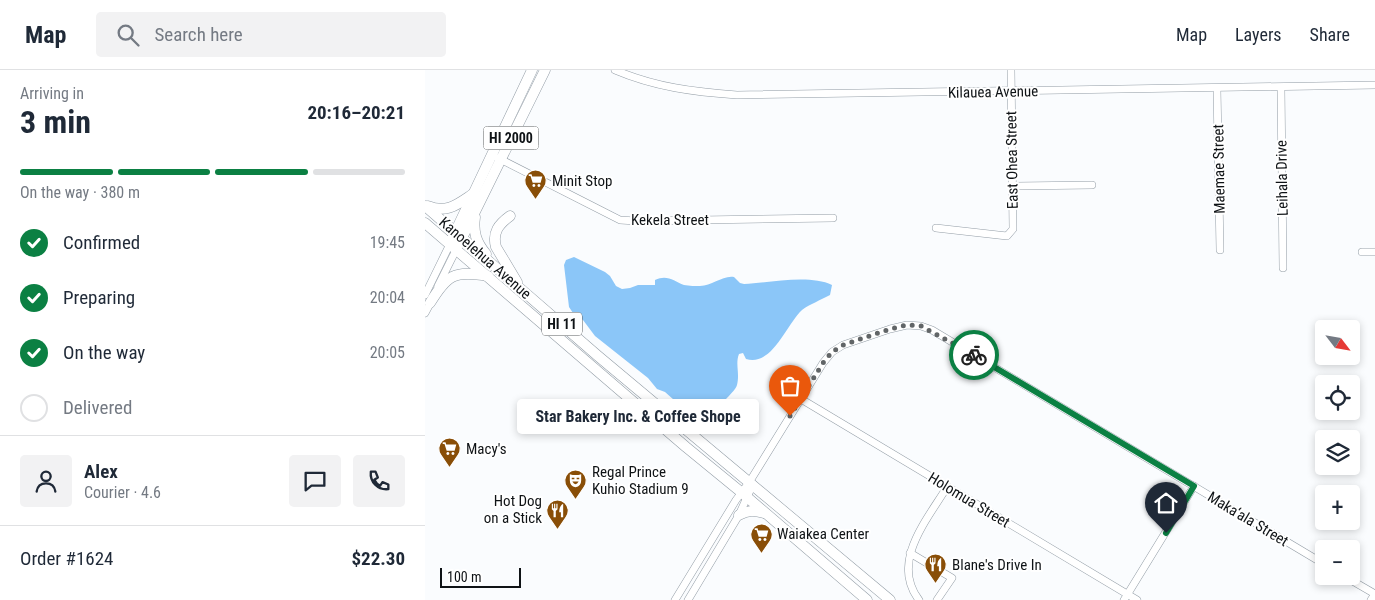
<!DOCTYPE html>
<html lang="en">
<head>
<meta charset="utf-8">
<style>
	:root { --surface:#fff; --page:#f2f2f3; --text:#1f2937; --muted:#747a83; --line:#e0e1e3; --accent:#0b8043 }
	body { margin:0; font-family:"Roboto Condensed",sans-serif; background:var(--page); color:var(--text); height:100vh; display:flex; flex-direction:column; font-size:19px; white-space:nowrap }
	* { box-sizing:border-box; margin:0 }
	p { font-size:16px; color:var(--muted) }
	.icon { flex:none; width:28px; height:28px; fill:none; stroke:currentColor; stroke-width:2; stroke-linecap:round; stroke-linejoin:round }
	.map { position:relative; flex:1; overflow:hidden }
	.details { display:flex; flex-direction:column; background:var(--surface); width:425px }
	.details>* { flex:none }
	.needle { width:32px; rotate:121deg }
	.buttons { position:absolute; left:890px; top:250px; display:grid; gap:10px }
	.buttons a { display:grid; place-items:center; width:45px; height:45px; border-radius:5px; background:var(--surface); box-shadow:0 2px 8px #0003; font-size:25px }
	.scale { position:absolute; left:15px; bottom:12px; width:81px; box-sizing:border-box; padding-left:5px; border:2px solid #0f1316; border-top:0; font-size:14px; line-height:18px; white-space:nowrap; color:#0f1316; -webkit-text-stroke:4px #fff; paint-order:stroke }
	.pin { position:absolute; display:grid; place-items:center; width:42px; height:42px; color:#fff; margin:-51px -21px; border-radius:50% 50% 50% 0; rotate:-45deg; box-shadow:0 0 5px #0007 }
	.pin .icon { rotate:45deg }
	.courier { position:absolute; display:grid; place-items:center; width:50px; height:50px; margin:-25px; border:4px solid #0b8043; border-radius:50%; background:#fff; color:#222; box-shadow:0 1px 6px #0007 }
	.bubble { position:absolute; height:35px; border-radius:5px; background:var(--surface); box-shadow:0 2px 8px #0003; font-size:16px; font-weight:700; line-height:35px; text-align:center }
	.head em { font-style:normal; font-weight:700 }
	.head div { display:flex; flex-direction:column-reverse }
	.head { display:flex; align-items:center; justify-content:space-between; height:85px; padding:0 20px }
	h1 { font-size:32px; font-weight:700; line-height:38px }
	.bar { display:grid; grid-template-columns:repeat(4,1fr); gap:8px 5px; align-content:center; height:60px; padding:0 20px }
	.bar i { height:6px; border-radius:4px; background:var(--line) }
	.bar .active { background:var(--accent) }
	.bar p { grid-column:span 4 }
	.line { display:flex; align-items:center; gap:12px; padding:0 20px; border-top:1px solid var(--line) }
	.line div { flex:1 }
	.round { display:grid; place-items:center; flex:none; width:52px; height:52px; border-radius:5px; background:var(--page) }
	ol { padding:0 20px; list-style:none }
	li { display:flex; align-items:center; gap:15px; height:55px }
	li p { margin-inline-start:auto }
	li .icon { padding:5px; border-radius:50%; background:var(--accent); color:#fff; stroke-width:4 }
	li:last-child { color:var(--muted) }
	li i { width:28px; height:28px; border:2px solid var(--line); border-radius:50% }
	header { display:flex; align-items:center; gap:30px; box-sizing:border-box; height:70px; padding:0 25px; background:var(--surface); border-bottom:1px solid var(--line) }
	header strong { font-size:24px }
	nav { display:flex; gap:28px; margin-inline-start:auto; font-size:18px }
	.search { width:350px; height:45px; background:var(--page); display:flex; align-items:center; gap:12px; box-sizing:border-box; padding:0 18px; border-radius:5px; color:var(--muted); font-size:19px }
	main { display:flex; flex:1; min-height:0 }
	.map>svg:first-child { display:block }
	.forest { fill:#8bc6f8 }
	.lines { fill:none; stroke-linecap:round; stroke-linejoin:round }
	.minor-casing { stroke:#939da6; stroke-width:8 }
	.highway-casing { stroke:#939da6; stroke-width:11 }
	.minor { stroke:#fff; stroke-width:7 }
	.highway { stroke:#fff; stroke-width:10 }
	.done { stroke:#616567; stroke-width:5; stroke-dasharray:0 9 }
	.route { stroke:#0b8043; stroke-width:6 }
	.labels { text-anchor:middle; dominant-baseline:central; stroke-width:4; stroke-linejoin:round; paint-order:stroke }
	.shield { fill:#fff; stroke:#575a5c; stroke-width:1 }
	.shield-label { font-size:14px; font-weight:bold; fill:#0f1316 }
	.street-label { font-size:15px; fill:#0f1316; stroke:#fff }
	.poi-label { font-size:15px; fill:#0f1316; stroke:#fff; text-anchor:start }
</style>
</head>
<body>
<header>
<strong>Map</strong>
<div class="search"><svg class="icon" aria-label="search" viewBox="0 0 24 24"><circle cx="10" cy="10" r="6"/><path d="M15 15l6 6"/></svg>Search here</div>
<nav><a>Map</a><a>Layers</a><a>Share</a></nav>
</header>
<main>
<section class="details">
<div class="head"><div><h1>3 min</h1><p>Arriving in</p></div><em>20:16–20:21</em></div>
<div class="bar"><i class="active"></i><i class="active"></i><i class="active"></i><i></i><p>On the way · 380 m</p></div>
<ol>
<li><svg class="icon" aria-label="check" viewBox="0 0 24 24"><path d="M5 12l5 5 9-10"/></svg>Confirmed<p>19:45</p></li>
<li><svg class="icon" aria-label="check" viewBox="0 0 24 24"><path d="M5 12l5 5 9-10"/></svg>Preparing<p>20:04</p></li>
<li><svg class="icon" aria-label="check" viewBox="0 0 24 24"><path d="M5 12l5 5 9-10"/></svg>On the way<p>20:05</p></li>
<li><i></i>Delivered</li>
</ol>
<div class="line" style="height:90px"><a class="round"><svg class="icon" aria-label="person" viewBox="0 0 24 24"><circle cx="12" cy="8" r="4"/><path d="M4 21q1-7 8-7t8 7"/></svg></a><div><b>Alex</b><p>Courier · 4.6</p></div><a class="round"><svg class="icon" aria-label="chat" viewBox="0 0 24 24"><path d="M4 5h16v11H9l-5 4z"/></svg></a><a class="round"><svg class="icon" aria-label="phone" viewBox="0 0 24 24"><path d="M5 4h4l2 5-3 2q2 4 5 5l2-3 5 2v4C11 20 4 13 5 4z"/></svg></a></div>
<div class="line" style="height:65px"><div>Order #1624</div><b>$22.30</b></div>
</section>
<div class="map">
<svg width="950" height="530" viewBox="0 0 950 530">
	<rect width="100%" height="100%" fill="#fafcfe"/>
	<path class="forest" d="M149,187L180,202L185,206L191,216L197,219L205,218L213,215H230V210C242,204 249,211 259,215C264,216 271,216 275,216C287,216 298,205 309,207L315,213L319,214C344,213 384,204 407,215L405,225C396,230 385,234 377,240C361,255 347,297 321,289L318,283L314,284C310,294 315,303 312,315C310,323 282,346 275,353L240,322L232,319L223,308L170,266L158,250L148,243L144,237L139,195L141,190Z"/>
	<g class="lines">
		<defs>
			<g id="minor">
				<path d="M190,0C230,17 269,22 312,25L950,15"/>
				<polyline points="856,18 858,198"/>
				<polyline points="792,19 795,180"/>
				<polyline points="73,88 195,150 211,151 408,148"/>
				<polyline points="588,116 667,115"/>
				<polyline points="511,158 582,166 588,159 586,0"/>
				<polyline points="937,182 950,182"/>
				<polyline points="13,216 31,180"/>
				<polyline points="0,225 25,174"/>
				<polyline points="0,243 7,230"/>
				<polyline points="376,329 712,530"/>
				<polyline points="485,483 527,508 512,530"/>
				<polyline points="919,506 950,524"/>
				<polyline points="250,530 311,430 325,411 398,293 407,282 418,275 465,259 482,255 496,256 507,260 899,494"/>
				<polyline points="263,530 314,445 328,414"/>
				<path d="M494,530C465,492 502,450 522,417"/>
				<polyline points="699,530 769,416"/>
				<polyline points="946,530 950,524"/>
			</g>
			<g id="highway">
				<polyline points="0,136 173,286 465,530"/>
				<path d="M3,136C22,144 33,134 48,124"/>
				<path d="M85,146C74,154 67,162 71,177L92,212"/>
				<path d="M50,147C48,162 51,172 61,184"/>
				<polyline points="0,153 261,377 316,422 442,530"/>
				<polyline points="27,169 107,0"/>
				<polyline points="34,174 120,0"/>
				<path d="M5,233C22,205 29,200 63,206"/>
				<path d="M314,445C323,440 329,440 339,443"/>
			</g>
		</defs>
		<use href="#minor" class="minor-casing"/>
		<use href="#highway" class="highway-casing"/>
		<use href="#minor" class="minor"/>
		<use href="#highway" class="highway"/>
	</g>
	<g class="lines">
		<polyline class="done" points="365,346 398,293 407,282 418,275 465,259 482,255 496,256 549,285"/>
		<polyline class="route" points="549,285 769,416 741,463"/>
	</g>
	<defs>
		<symbol id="supermarket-pin" viewBox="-11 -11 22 30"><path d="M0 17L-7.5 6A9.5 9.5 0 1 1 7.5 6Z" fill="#894e07" stroke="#fff"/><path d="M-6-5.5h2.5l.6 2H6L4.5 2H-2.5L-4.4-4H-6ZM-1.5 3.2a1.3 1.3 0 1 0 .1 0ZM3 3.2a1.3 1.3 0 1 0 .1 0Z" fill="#fff"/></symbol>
		<symbol id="theatre-pin" viewBox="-11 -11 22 30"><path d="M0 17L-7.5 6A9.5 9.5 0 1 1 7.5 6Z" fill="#894e07" stroke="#fff"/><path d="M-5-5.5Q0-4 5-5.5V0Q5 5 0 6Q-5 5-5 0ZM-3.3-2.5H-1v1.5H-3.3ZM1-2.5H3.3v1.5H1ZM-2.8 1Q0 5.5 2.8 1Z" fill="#fff"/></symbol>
		<symbol id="restaurant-pin" viewBox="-11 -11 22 30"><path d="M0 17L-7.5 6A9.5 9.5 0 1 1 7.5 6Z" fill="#894e07" stroke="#fff"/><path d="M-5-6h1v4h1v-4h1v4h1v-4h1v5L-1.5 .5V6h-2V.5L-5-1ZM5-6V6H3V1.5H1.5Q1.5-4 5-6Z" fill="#fff"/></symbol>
	</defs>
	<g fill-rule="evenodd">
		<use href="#supermarket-pin" x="98" y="98" width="25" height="34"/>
		<use href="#supermarket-pin" x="12" y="366" width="25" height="34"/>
		<use href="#theatre-pin" x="138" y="398" width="25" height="34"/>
		<use href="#restaurant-pin" x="120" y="428" width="25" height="34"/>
		<use href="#supermarket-pin" x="324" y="452" width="25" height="34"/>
		<use href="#restaurant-pin" x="498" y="482" width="25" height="34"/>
	</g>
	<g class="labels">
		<g class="shield">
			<rect x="58.5" y="56.5" width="55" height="23" rx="4"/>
			<rect x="117" y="242.5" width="40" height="23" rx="4"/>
		</g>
		<g class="shield-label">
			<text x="86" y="68">HI 2000</text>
			<text x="137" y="254">HI 11</text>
		</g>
		<g class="street-label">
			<text transform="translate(568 22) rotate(-1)">Kilauea Avenue</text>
			<text transform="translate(587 90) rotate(-91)">East Ohea Street</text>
			<text transform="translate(794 99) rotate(-91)">Maemae Street</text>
			<text transform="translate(857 108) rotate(-91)">Leihala Drive</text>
			<text x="245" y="150">Kekela Street</text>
			<text transform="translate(60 188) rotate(41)">Kanoelehua Avenue</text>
			<text transform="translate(544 430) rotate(31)">Holomua Street</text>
			<text transform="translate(823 449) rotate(31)">Maka‘ala Street</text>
		</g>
		<g class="poi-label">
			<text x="127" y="111">Minit Stop</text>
			<text x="41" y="379">Macy's</text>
			<text x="167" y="402">Regal Prince<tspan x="167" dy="17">Kuhio Stadium 9</tspan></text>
			<text x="117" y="431" text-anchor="end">Hot Dog<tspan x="117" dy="17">on a Stick</tspan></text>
			<text x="352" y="464">Waiakea Center</text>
			<text x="527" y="495">Blane's Drive In</text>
		</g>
	</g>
</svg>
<div class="buttons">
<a><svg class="needle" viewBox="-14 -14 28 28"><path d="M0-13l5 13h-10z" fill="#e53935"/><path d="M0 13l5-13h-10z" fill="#747a83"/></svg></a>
<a><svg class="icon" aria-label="locate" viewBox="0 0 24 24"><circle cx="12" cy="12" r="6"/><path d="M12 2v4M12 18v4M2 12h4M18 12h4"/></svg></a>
<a><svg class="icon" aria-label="layers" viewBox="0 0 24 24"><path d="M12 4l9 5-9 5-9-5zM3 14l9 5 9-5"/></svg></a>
<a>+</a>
<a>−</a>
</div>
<div class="scale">100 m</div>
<div class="pin" style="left:365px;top:346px;background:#ea580c"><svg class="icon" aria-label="bag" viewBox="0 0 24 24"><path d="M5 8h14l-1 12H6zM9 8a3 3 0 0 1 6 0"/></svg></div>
<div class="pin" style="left:741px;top:463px;background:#1f2937"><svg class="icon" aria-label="home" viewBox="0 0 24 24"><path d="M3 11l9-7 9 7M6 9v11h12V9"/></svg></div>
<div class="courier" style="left:549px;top:285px"><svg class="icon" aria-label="bike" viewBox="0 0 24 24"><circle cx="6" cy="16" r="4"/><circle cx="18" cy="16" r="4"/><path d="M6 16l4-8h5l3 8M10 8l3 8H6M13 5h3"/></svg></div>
<div class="bubble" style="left:92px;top:329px;width:242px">Star Bakery Inc. &amp; Coffee Shope</div>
</div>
</main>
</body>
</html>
